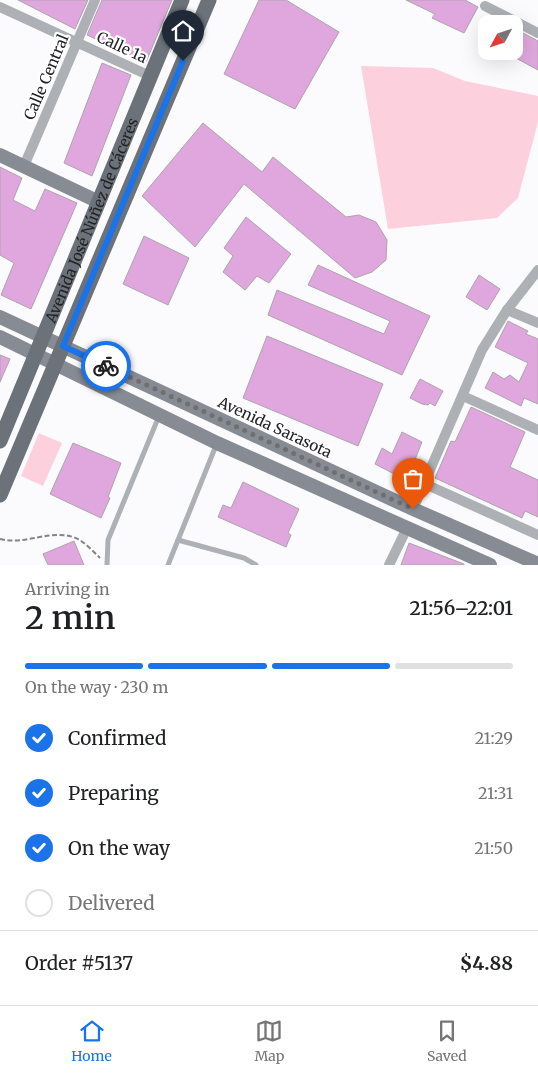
<!DOCTYPE html>
<html lang="en">
<head>
<meta charset="utf-8">
<style>
	:root { --surface:#fff; --page:#f6f6f6; --text:#202124; --muted:#757577; --line:#e0e0e0; --accent:#1a73e8 }
	body { margin:0; font-family:Merriweather,serif; background:var(--page); color:var(--text); height:100vh; display:flex; flex-direction:column; font-size:19px; white-space:nowrap }
	* { box-sizing:border-box; margin:0 }
	p { font-size:16px; color:var(--muted) }
	.icon { flex:none; width:28px; height:28px; fill:none; stroke:currentColor; stroke-width:2; stroke-linecap:round; stroke-linejoin:round }
	.map { position:relative; height:565px; overflow:hidden }
	.details { display:flex; flex-direction:column; background:var(--surface); flex:1 }
	.details>* { flex:none }
	.needle { width:32px; rotate:230deg }
	.fabs { position:absolute; left:478px; top:15px; display:grid; gap:10px }
	.fabs a { display:grid; place-items:center; width:45px; height:45px; border-radius:10px; background:var(--surface); box-shadow:0 5px 20px #0002; font-size:25px }
	.pin { position:absolute; display:grid; place-items:center; width:42px; height:42px; color:#fff; margin:-51px -21px; border-radius:50% 50% 50% 0; rotate:-45deg; box-shadow:0 0 5px #0007 }
	.pin .icon { rotate:45deg }
	.courier { position:absolute; display:grid; place-items:center; width:50px; height:50px; margin:-25px; border:4px solid #1a73e8; border-radius:50%; background:#fff; color:#222; box-shadow:0 1px 6px #0007 }
	.summary em { font-style:normal; font-weight:600 }
	.summary div { display:flex; flex-direction:column-reverse }
	.summary { display:flex; align-items:center; justify-content:space-between; height:85px; padding:0 25px }
	h1 { font-size:32px; font-weight:600; line-height:38px }
	.bar { display:grid; grid-template-columns:repeat(4,1fr); gap:8px 5px; align-content:center; height:60px; padding:0 25px }
	.bar i { height:6px; border-radius:4px; background:var(--line) }
	.bar .active { background:var(--accent) }
	.bar p { grid-column:span 4 }
	.line { display:flex; align-items:center; gap:12px; padding:0 25px; border-top:1px solid var(--line) }
	.line div { flex:1 }
	ol { padding:0 25px; list-style:none }
	li { display:flex; align-items:center; gap:15px; height:55px }
	li p { margin-inline-start:auto }
	li .icon { padding:5px; border-radius:50%; background:var(--accent); color:#fff; stroke-width:4 }
	li:last-child { color:var(--muted) }
	li i { width:28px; height:28px; border:2px solid var(--line); border-radius:50% }
	.tab-bar { display:flex; justify-content:space-around; align-items:center; height:70px; border-top:1px solid var(--line); background:var(--surface); font-size:14px; color:var(--muted) }
	.tab-bar a { display:grid; justify-items:center; gap:2px }
	.tab-bar .active { color:var(--accent) }
	.map>svg:first-child { display:block }
	.pitch { fill:#fdd0dd }
	.building { fill:#dfa7de; stroke:#ada3ac }
	.lines { fill:none; stroke-linecap:round; stroke-linejoin:round }
	.path { stroke:#848487; stroke-width:2; stroke-dasharray:5 2.5; stroke-linecap:butt }
	.lane { stroke:#adb0b5; stroke-width:5 }
	.street { stroke:#adb0b5; stroke-width:10 }
	.secondary { stroke:#878b93; stroke-width:14 }
	.primary { stroke:#6c727a; stroke-width:15 }
	.done { stroke:#6f6f72; stroke-width:5; stroke-dasharray:0 9 }
	.route { stroke:#1a73e8; stroke-width:6 }
	.labels { text-anchor:middle; dominant-baseline:central; stroke-width:4.5; stroke-linejoin:round; paint-order:stroke }
	.street-label { font-size:15px; fill:#232327; stroke:#fff }
</style>
</head>
<body>
<div class="map">
<svg width="538" height="565" viewBox="0 0 538 565">
	<rect width="100%" height="100%" fill="#fbfbfd"/>
	<g class="pitch">
		<polygon points="361,66 433,68 465,81 538,96 538,122 518,198 497,218 388,229"/>
		<polygon points="39,433 62,443 43,486 21,476"/>
	</g>
	<g class="building">
		<polygon points="18,0 88,0 75,29"/>
		<polygon points="102,0 172,0 146,62 87,35"/>
		<polygon points="259,0 286,0 339,32 295,109 224,74"/>
		<polygon points="406,0 465,0 478,7 464,33 432,18 435,14"/>
		<polygon points="514,28 538,41 538,70 514,57"/>
		<polygon points="102,63 131,75 92,176 64,163"/>
		<polygon points="203,123 262,172 273,157 346,217 359,215 376,222 387,240 386,260 372,272 355,278 244,184 195,247 142,196"/>
		<polygon points="0,167 22,178 13,200 35,211 45,189 77,203 31,309 1,295 14,263 0,255"/>
		<polygon points="246,217 291,254 269,283 257,276 245,290 223,272 233,256 224,248"/>
		<polygon points="144,236 189,258 168,305 123,284"/>
		<polygon points="318,265 430,316 402,375 268,315 277,290 384,334 390,321 308,285"/>
		<polygon points="479,275 500,289 487,310 466,297"/>
		<polygon points="508,321 528,331 526,334 538,339 538,404 524,398 521,406 485,388 493,372 504,379 510,375 519,382 528,363 495,347"/>
		<polygon points="267,336 383,384 358,446 243,398"/>
		<polygon points="0,355 10,359 0,382"/>
		<polygon points="420,379 443,391 435,406 430,403 428,405 422,404 410,398"/>
		<polygon points="471,407 525,432 510,467 538,480 538,517 525,511 522,518 435,478 451,441 455,442"/>
		<polygon points="402,432 422,442 414,462 409,460 400,477 375,464 382,448 392,454"/>
		<polygon points="73,443 121,463 108,497 110,498 101,518 50,494"/>
		<polygon points="243,482 299,509 288,533 291,535 286,547 218,517 223,505 231,508"/>
		<polygon points="74,541 84,565 48,565 43,554"/>
		<polygon points="409,543 464,564 464,565 401,565"/>
	</g>
	<g class="lines">
		<path class="path" d="M0,539C27,546 54,526 80,540C87,545 94,552 100,558"/>
		<g class="lane">
			<polyline points="178,540 244,558 256,565"/>
			<polyline points="107,565 108,540 159,416"/>
			<polyline points="168,565 217,443"/>
		</g>
		<g class="street">
			<polyline points="485,6 538,33"/>
			<polyline points="0,7 150,76"/>
			<polyline points="24,166 95,0"/>
			<polyline points="507,310 538,323"/>
			<polyline points="463,396 538,430"/>
			<polyline points="423,483 538,535"/>
			<polyline points="413,509 482,350 507,310 538,270"/>
			<polyline points="389,565 407,528"/>
		</g>
		<g class="secondary">
			<polyline points="0,155 99,202"/>
			<polyline points="0,317 413,509 538,564"/>
			<polyline points="0,337 217,443 490,565"/>
		</g>
		<g class="primary">
			<path id="s1" d="M0,441L182,0"/>
			<polyline points="0,495 209,0"/>
		</g>
	</g>
	<g class="lines">
		<polyline class="done" points="106,366 413,509"/>
		<polyline class="route" points="106,366 63,346 183,61"/>
	</g>
	<g class="labels">
		<g class="street-label">
			<text transform="translate(122 47) rotate(25)">Calle 1a</text>
			<text transform="translate(46 77) rotate(-67)">Calle Central</text>
			<text stroke="none"><textPath href="#s1" startOffset="239">Avenida José Núñez de Cáceres</textPath></text>
			<text transform="translate(275 427) rotate(25)">Avenida Sarasota</text>
		</g>
	</g>
</svg>
<div class="fabs">
<a><svg class="needle" viewBox="-14 -14 28 28"><path d="M0-13l5 13h-10z" fill="#e53935"/><path d="M0 13l5-13h-10z" fill="#757577"/></svg></a>
</div>
<div class="pin" style="left:413px;top:509px;background:#ea580c"><svg class="icon" aria-label="bag" viewBox="0 0 24 24"><path d="M5 8h14l-1 12H6zM9 8a3 3 0 0 1 6 0"/></svg></div>
<div class="pin" style="left:183px;top:61px;background:#1f2937"><svg class="icon" aria-label="home" viewBox="0 0 24 24"><path d="M3 11l9-7 9 7M6 9v11h12V9"/></svg></div>
<div class="courier" style="left:106px;top:366px"><svg class="icon" aria-label="bike" viewBox="0 0 24 24"><circle cx="6" cy="16" r="4"/><circle cx="18" cy="16" r="4"/><path d="M6 16l4-8h5l3 8M10 8l3 8H6M13 5h3"/></svg></div>
</div>
<section class="details">
<div class="summary"><div><h1>2 min</h1><p>Arriving in</p></div><em>21:56–22:01</em></div>
<div class="bar"><i class="active"></i><i class="active"></i><i class="active"></i><i></i><p>On the way · 230 m</p></div>
<ol>
<li><svg class="icon" aria-label="check" viewBox="0 0 24 24"><path d="M5 12l5 5 9-10"/></svg>Confirmed<p>21:29</p></li>
<li><svg class="icon" aria-label="check" viewBox="0 0 24 24"><path d="M5 12l5 5 9-10"/></svg>Preparing<p>21:31</p></li>
<li><svg class="icon" aria-label="check" viewBox="0 0 24 24"><path d="M5 12l5 5 9-10"/></svg>On the way<p>21:50</p></li>
<li><i></i>Delivered</li>
</ol>
<div class="line" style="height:65px"><div>Order #5137</div><b>$4.88</b></div>
</section>
<nav class="tab-bar">
<a class="active"><svg class="icon" aria-label="home" viewBox="0 0 24 24"><path d="M3 11l9-7 9 7M6 9v11h12V9"/></svg>Home</a>
<a><svg class="icon" aria-label="map" viewBox="0 0 24 24"><path d="M3 6l6-2 6 2 6-2v14l-6 2-6-2-6 2zM9 4v14M15 6v14"/></svg>Map</a>
<a><svg class="icon" aria-label="saved" viewBox="0 0 24 24"><path d="M7 4h10v16l-5-4-5 4z"/></svg>Saved</a>
</nav>
</body>
</html>
